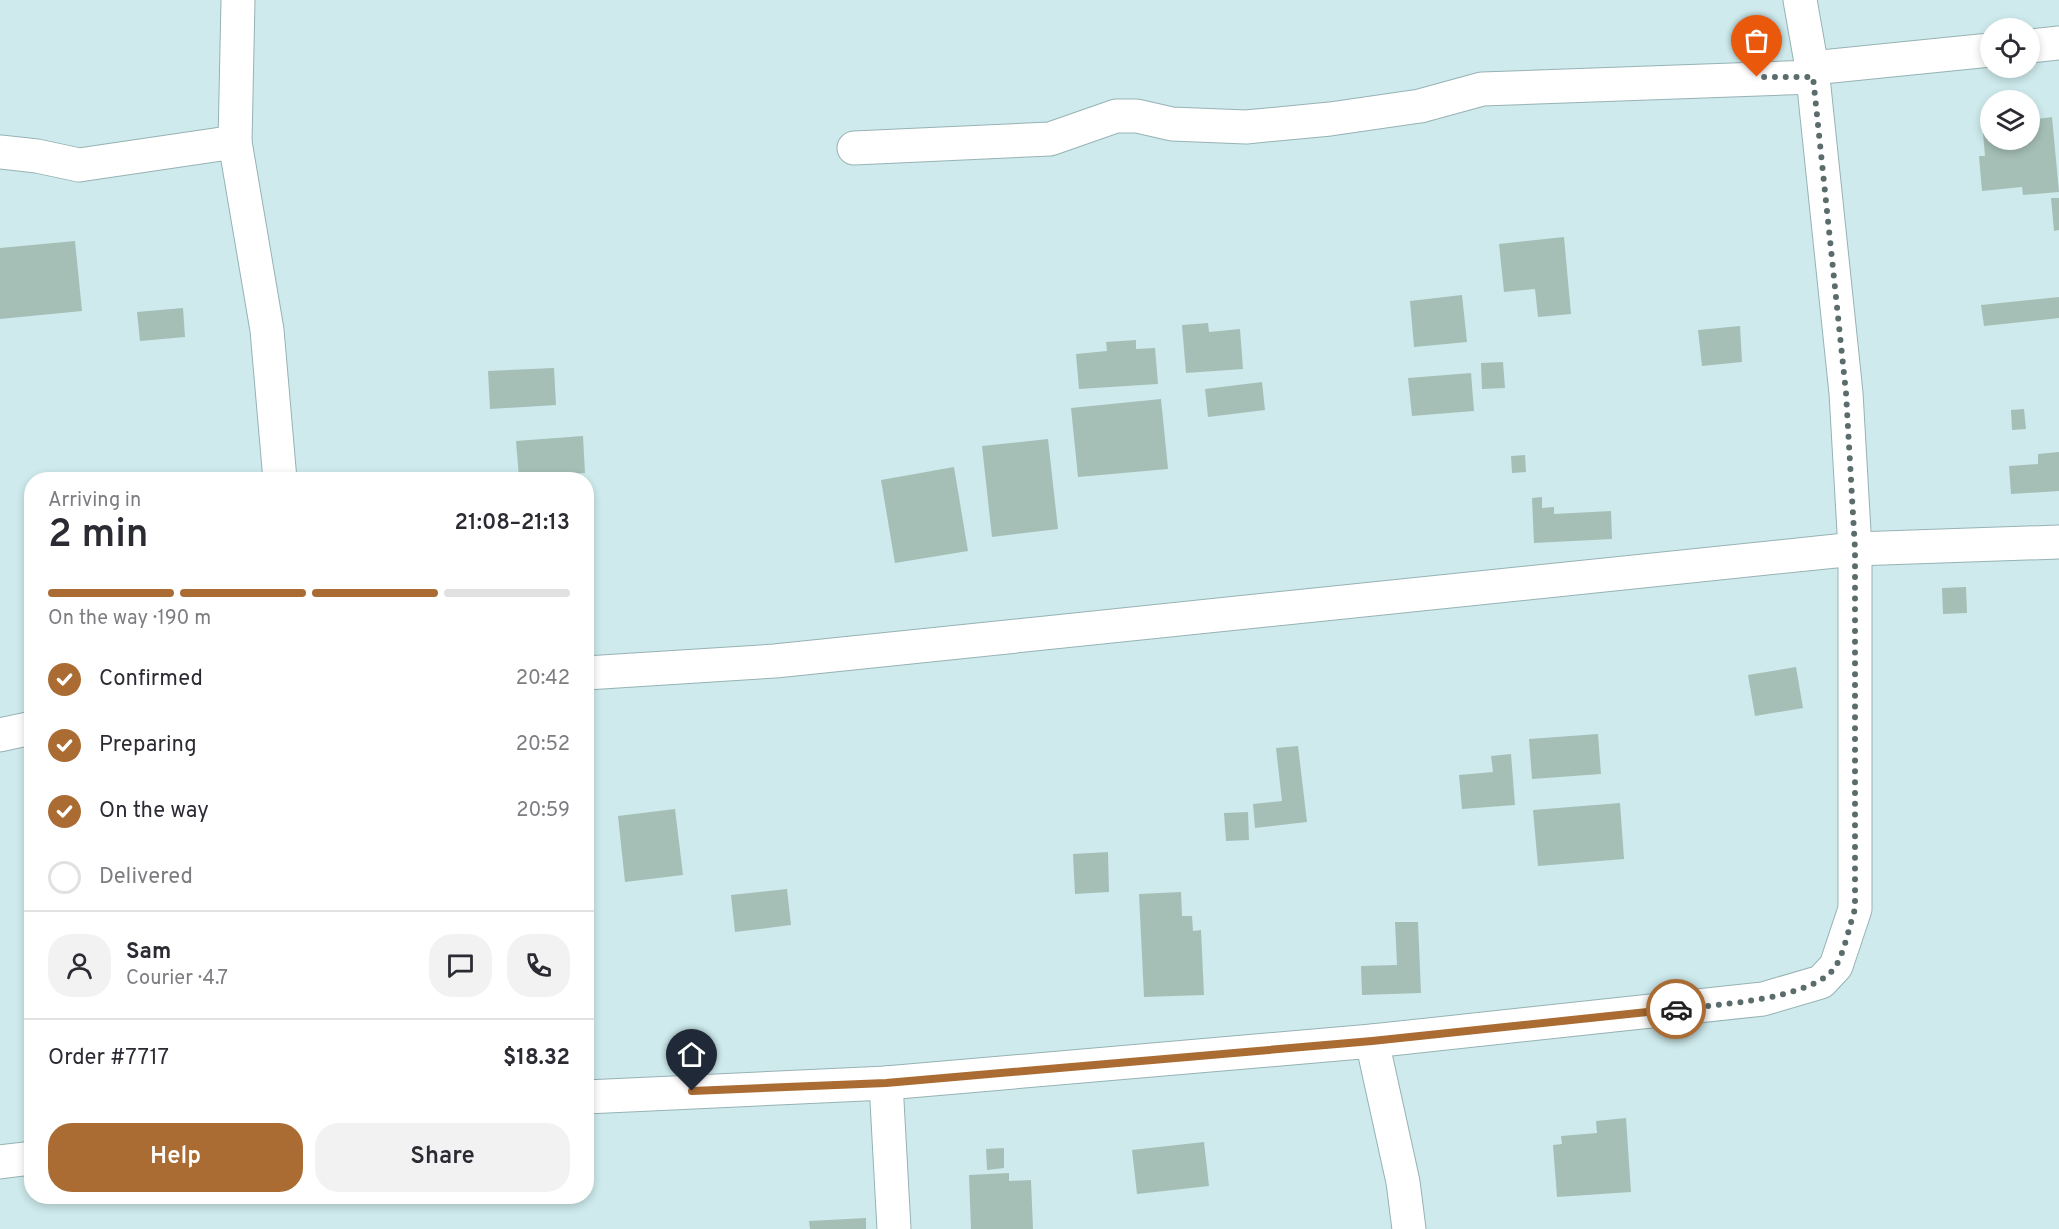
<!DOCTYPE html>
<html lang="en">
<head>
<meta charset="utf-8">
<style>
	:root { --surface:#fff; --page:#f2f2f3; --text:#2b2b33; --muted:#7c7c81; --line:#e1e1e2; --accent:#aa6c32 }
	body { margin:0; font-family:Overpass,sans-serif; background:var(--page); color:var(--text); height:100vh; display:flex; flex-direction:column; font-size:22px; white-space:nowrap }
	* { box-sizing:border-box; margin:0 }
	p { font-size:20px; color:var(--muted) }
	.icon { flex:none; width:33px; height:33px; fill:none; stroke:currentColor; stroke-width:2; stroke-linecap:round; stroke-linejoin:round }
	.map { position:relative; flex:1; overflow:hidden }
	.sheet { position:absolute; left:24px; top:472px; width:570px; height:732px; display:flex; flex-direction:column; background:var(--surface); border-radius:24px; box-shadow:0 3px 9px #0003 }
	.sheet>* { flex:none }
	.controls { position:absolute; left:1980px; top:18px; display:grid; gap:12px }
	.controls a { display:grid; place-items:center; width:60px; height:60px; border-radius:50%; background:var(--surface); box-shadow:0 3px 9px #0003; font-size:30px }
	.pin { position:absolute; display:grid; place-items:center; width:51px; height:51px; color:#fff; margin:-62px -26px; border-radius:50% 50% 50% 0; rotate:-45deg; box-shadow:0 0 6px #0007 }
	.pin .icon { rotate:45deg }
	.courier { position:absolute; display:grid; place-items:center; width:60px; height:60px; margin:-30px; border:4px solid #aa6c32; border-radius:50%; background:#fff; color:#222; box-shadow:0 2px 8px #0007 }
	.headline em { font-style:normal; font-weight:600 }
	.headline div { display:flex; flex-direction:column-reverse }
	.headline { display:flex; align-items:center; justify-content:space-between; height:102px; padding:0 24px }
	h1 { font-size:39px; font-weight:600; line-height:45px }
	.bar { display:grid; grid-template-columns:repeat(4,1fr); gap:9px 6px; align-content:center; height:72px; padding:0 24px }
	.bar i { height:8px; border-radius:4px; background:var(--line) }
	.bar .current { background:var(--accent) }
	.bar p { grid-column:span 4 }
	.line { display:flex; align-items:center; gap:15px; padding:0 24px; border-top:2px solid var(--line) }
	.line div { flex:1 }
	.round { display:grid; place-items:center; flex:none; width:63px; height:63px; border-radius:24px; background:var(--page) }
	ol { padding:0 24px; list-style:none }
	li { display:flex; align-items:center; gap:18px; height:66px }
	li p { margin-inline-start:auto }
	li .icon { padding:6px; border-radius:50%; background:var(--accent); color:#fff; stroke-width:4 }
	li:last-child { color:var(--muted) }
	li i { width:33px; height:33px; border:3px solid var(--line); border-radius:50% }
	.action { display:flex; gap:12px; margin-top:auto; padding:12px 24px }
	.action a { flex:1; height:69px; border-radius:24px; background:var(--accent); color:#fff; font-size:24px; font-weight:600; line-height:69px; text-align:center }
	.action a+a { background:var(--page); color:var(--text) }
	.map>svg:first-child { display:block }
	.building { fill:#a5bfb7 }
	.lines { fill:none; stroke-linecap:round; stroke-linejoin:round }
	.minor-casing { stroke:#97b2b4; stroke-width:35 }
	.minor { stroke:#fff; stroke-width:33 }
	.done { stroke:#5b6c6d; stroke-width:6; stroke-dasharray:0 10.8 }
	.route { stroke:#aa6c32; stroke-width:8 }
</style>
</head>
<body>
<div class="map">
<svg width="2059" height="1229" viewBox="0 0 2059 1229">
	<rect width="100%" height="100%" fill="#ceeaec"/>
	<g class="building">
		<polygon points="2052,117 2059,192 2023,195 2022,187 1982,191 1979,156 1985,156 1983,133 1990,132 1990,140 2030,140 2030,120"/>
		<polygon points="2051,198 2059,198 2059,230 2054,231"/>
		<polygon points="1564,237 1571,314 1538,317 1535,289 1504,292 1499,244"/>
		<polygon points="75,241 82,311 0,319 0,248"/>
		<polygon points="1462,295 1467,342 1414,347 1410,301"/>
		<polygon points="2059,297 2059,318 1984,326 1981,305"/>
		<polygon points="183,308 185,337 140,341 137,312"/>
		<polygon points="1208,323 1209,332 1240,329 1243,369 1186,373 1182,325"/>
		<polygon points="1740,326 1742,362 1702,366 1698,330"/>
		<polygon points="1136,340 1136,349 1155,348 1158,384 1079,389 1076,354 1107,351 1106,342"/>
		<polygon points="1503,362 1505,388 1482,389 1481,363"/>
		<polygon points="554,368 556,405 490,409 488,371"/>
		<polygon points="1471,373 1474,411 1412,416 1408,378"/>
		<polygon points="1262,382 1265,410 1208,417 1205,389"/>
		<polygon points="1161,399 1168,469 1078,477 1071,408"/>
		<polygon points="2024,409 2026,429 2012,430 2011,410"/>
		<polygon points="583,436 585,473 519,478 516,441"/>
		<polygon points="1048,439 1058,529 992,537 982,446"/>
		<polygon points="2059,452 2059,491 2011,494 2009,466 2038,464 2038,454"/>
		<polygon points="1525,455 1526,472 1512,473 1511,456"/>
		<polygon points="954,467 968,551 895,563 881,480"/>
		<polygon points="1542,497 1542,508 1554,507 1554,514 1611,511 1612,539 1534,543 1532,498"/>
		<polygon points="1966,587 1967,613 1943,614 1942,588"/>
		<polygon points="1796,667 1803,708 1755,716 1748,675"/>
		<polygon points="1598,734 1601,774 1532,779 1529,739"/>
		<polygon points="1298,746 1307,822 1255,828 1253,804 1282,801 1276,748"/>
		<polygon points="1511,754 1515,805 1462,809 1459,775 1493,772 1491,756"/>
		<polygon points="1620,803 1624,859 1538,866 1533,810"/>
		<polygon points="675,809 683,875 625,882 618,816"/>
		<polygon points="1248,812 1249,840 1226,841 1224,813"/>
		<polygon points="1108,852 1109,892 1075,894 1073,854"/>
		<polygon points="787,889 791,925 735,932 731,895"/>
		<polygon points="1181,892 1182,916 1192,916 1193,931 1201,930 1204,995 1144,997 1139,894"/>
		<polygon points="1395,922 1418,922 1421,993 1362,995 1361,966 1397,965"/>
		<polygon points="1626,1118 1631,1192 1557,1197 1553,1145 1562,1144 1561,1136 1597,1133 1596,1121"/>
		<polygon points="1204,1142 1209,1186 1137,1194 1132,1150"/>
		<polygon points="1004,1148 1004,1168 987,1170 986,1149"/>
		<polygon points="1009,1173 1009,1181 1031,1180 1033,1229 971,1229 969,1175"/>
		<polygon points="866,1218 866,1229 810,1229 809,1221"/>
	</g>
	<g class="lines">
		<defs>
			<g id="minor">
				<polyline points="238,0 235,142 267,330 280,480"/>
				<polyline points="2030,46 2059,43"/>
				<polyline points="1812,68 1990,50"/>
				<polyline points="854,148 1050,139 1116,116 1137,116 1172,124 1246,127 1330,119 1420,106 1482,89 1813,77"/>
				<polyline points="0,152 37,156 79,165 235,142"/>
				<polyline points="586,673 775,661 1855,549 2059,542"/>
				<polyline points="0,735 32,728"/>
				<polyline points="1372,1041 1403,1182 1409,1229"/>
				<polyline points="886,1083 894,1229"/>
				<polyline points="586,1097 886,1083 1372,1041 1763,999 1821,982 1836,966 1855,909 1855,549 1846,393 1812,68 1800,0"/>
				<polyline points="0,1162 32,1158"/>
			</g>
		</defs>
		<use href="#minor" class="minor-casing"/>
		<use href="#minor" class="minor"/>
	</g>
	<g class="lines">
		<path class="done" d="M1676,1009C1714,1005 1814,1000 1836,966C1845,950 1849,927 1855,909V549L1846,393L1813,77H1757"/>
		<polyline class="route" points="692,1091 886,1083 1372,1041 1676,1009"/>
	</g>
</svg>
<div class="controls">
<a><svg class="icon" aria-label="locate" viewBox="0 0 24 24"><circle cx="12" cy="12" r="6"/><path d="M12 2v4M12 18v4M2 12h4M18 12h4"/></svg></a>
<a><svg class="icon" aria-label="layers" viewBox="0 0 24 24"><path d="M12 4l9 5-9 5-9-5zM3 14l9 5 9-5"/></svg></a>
</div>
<div class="pin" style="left:1757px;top:77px;background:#ea580c"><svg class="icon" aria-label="bag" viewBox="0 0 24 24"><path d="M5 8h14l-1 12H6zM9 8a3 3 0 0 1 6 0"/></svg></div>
<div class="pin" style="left:692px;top:1091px;background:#1f2937"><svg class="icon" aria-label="home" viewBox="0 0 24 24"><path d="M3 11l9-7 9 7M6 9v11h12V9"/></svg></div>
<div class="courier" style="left:1676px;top:1009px"><svg class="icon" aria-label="car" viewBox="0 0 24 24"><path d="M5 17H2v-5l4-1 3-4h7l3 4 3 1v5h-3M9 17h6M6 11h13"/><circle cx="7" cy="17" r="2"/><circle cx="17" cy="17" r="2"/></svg></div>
<section class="sheet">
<div class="headline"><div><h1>2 min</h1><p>Arriving in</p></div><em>21:08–21:13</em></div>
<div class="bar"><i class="current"></i><i class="current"></i><i class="current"></i><i></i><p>On the way · 190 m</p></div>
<ol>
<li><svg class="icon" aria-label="check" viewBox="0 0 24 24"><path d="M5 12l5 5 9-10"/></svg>Confirmed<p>20:42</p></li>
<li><svg class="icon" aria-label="check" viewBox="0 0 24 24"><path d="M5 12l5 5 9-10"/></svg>Preparing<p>20:52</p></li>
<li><svg class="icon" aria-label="check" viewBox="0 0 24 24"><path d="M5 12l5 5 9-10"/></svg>On the way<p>20:59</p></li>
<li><i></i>Delivered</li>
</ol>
<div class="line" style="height:108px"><a class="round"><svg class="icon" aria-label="person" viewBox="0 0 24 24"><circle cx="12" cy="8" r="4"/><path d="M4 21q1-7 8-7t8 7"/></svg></a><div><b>Sam</b><p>Courier · 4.7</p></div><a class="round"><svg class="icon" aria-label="chat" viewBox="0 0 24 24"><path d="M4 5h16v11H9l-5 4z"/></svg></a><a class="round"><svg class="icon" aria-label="phone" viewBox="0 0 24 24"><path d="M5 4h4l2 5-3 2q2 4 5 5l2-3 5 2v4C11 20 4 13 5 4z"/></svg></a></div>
<div class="line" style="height:78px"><div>Order #7717</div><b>$18.32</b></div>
<div class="action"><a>Help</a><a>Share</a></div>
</section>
</div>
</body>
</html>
